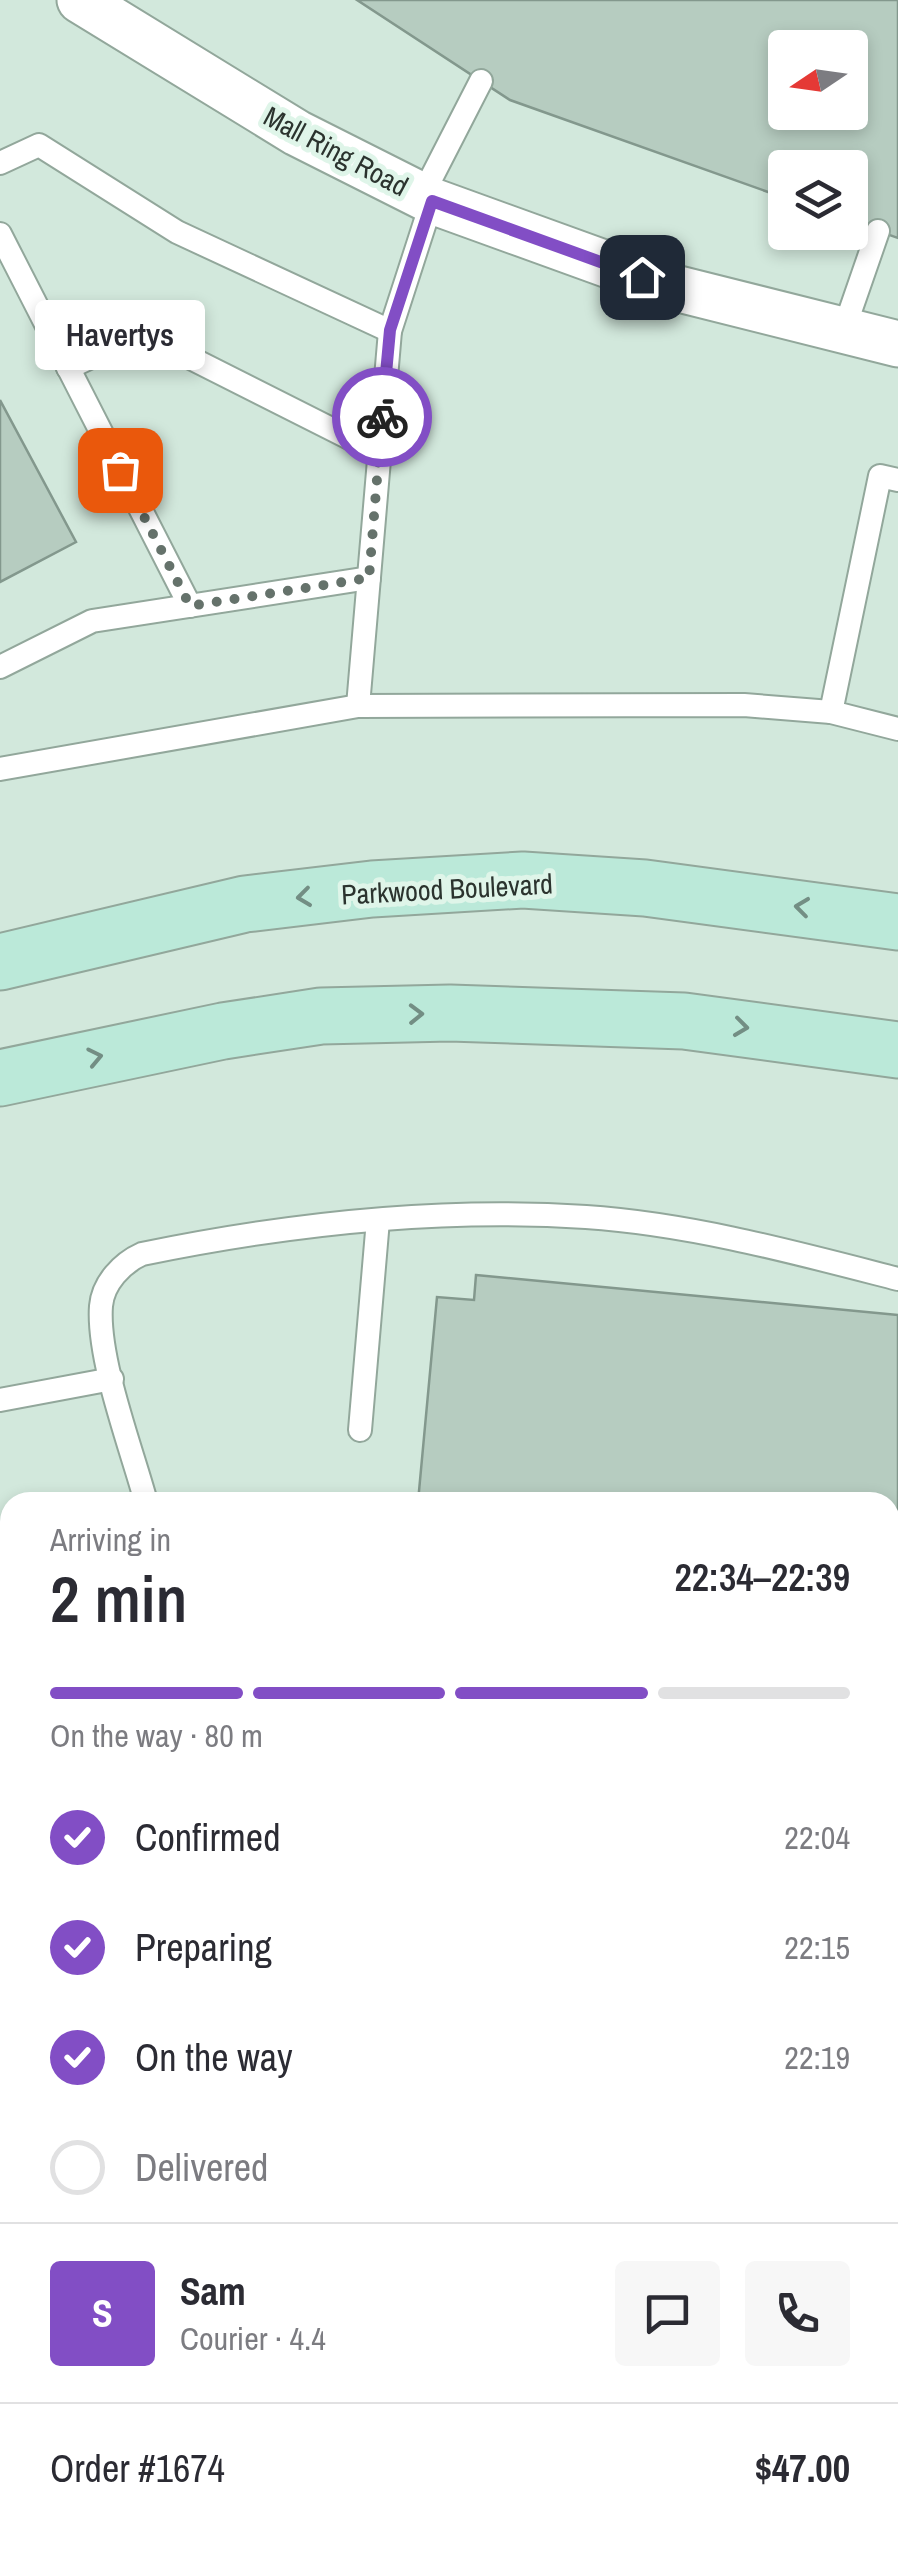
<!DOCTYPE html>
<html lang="en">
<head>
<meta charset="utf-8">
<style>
	:root { --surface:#fff; --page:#f7f7f7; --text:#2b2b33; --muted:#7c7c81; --line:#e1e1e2; --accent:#824ec5 }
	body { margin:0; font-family:"Archivo Narrow",sans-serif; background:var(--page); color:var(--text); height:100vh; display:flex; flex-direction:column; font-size:38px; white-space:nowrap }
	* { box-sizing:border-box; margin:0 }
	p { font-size:32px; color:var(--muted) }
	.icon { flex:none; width:55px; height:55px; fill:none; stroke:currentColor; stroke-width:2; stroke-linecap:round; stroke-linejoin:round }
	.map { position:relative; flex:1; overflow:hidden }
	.drawer { position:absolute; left:0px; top:1492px; width:900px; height:1062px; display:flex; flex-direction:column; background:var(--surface); border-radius:30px 30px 0 0; box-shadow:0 5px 15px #0003 }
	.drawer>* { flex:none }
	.needle { width:65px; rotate:257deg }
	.tools { position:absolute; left:768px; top:30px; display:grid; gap:20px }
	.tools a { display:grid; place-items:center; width:100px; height:100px; border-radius:10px; background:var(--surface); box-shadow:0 5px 15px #0003; font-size:50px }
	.pin { position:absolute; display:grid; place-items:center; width:85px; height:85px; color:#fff; margin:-42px; border-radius:20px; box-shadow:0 5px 15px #0006 }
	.courier { position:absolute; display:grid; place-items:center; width:100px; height:100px; margin:-50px; border:8px solid #824ec5; border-radius:50%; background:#fff; color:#222; box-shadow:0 2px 12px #0007 }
	.bubble { position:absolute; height:70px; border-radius:10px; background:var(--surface); box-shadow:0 5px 15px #0003; font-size:32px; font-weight:600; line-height:70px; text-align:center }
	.summary em { font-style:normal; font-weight:600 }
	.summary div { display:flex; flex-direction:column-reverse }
	.summary { display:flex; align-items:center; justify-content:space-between; height:170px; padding:0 50px }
	h1 { font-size:65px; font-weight:600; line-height:75px }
	.bar { display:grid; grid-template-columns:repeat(4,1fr); gap:15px 10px; align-content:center; height:120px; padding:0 50px }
	.bar i { height:12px; border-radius:8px; background:var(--line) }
	.bar .current { background:var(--accent) }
	.bar p { grid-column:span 4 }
	.line { display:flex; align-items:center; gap:25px; padding:0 50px; border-top:2px solid var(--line) }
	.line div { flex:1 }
	.round { display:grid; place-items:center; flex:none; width:105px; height:105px; border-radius:10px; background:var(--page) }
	ol { padding:0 50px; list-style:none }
	li { display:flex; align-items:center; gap:30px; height:110px }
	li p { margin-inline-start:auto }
	li .icon { padding:10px; border-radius:50%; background:var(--accent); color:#fff; stroke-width:4 }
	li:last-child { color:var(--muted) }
	li i { width:55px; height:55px; border:5px solid var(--line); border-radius:50% }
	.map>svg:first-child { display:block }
	.building { fill:#b6ccc0; stroke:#83988d; stroke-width:2.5; fill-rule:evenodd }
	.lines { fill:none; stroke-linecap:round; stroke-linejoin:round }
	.lane-casing { stroke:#92a79b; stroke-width:26 }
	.street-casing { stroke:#92a79b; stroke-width:49 }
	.secondary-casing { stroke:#92a79b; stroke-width:59 }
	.lane { stroke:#fff; stroke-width:22 }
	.street { stroke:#fff; stroke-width:45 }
	.secondary { stroke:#bbe9d9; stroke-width:55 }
	.oneway { stroke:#738e84 }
	.done { stroke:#65726b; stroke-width:10; stroke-dasharray:0 18 }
	.route { stroke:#824ec5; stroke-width:12 }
	.labels { text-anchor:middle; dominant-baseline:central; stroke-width:10; stroke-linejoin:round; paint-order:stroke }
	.street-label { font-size:28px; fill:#2b332e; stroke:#dff5e9 }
</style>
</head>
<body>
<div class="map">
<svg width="898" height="2553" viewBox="0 0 898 2553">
	<rect width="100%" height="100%" fill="#d2e8dc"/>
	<g class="building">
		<path d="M357,0H898V238L850,221V168H785V198L510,100ZM785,48H850V112H785Z"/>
		<polygon points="0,400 76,542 0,582"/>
		<polygon points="476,1275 898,1315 898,1645 890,1644 890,1502 418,1502 437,1297 474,1300"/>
		<polygon points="890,1644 898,1645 898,1674 890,1674"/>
		<polygon points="890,1934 898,1951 898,2178 890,2141"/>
		<polygon points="898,2316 898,2553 414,2553 414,2545 890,2545 890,2318"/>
	</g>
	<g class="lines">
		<defs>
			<g id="lane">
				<polyline points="0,163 39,145 177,232 390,331"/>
				<polyline points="422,196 481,81"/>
				<polyline points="0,234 190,606"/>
				<polyline points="843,332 878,231"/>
				<polyline points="68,368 141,333 379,453"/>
				<polyline points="898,480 880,476 831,712 898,729"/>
				<polyline points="0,667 92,621 369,578"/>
				<polyline points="358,706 744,705 831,712"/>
				<polyline points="0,769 358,706 390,331 432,201"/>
				<polyline points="0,1400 112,1379"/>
				<polyline points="360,1430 378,1220"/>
				<path d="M146,1502C132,1450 97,1359 101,1306C103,1283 122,1263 142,1254C288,1224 437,1207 586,1217C691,1224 797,1253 898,1279"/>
				<polyline points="890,2257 898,2255"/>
				<polyline points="390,2545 391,2553"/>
			</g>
			<g id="street">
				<polyline points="80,0 297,133 432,201 667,286 898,344"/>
				<polyline points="0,2449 10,2447"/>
			</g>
			<g id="secondary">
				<polyline points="0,962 245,904 372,889 523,880 645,888 898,922"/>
				<polyline points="0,1078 223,1031 321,1016 450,1013 684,1021 898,1050"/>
				<polyline points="0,1657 10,1695"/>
				<polyline points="0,1921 10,1963"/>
				<polyline points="0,2190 10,2236"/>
				<polyline points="63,2545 63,2553"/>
				<polyline points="191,2545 192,2553"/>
			</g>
		</defs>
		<use href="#lane" class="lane-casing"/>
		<use href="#street" class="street-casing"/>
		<use href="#secondary" class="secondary-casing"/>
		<use href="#lane" class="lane"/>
		<use href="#street" class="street"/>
		<use href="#secondary" class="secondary"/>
	</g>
	<defs><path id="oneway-chevron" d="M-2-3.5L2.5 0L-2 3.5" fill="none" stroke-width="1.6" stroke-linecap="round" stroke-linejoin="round" transform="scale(2.5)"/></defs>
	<g class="oneway">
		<use href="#oneway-chevron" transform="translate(304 897) rotate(173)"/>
		<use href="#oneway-chevron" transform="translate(802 907) rotate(-173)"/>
		<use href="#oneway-chevron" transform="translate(416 1014) rotate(-1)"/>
		<use href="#oneway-chevron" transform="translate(741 1027) rotate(7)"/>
		<use href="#oneway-chevron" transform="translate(95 1057) rotate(-12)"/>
	</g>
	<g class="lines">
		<polyline class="done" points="120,470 190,606 369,578 382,417"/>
		<polyline class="route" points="382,417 390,330 432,201 642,277"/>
	</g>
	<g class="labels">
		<g class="street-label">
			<text transform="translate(336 151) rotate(28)">Mall Ring Road</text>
			<text transform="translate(447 889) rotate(-3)">Parkwood Boulevard</text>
		</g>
	</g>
</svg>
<div class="tools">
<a><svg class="needle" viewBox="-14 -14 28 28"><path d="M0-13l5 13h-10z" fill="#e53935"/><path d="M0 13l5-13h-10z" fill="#7c7c81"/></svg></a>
<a><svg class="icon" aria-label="layers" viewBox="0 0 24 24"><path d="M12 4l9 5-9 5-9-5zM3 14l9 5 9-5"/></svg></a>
</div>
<div class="pin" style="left:120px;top:470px;background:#ea580c"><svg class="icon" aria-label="bag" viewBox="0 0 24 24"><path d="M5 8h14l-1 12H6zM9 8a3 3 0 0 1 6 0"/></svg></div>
<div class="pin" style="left:642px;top:277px;background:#1f2937"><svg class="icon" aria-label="home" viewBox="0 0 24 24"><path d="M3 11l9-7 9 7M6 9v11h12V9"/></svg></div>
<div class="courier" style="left:382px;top:417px"><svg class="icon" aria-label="bike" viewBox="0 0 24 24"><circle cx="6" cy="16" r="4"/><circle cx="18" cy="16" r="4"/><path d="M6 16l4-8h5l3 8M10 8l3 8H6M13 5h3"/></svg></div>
<div class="bubble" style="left:35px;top:300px;width:170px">Havertys</div>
<section class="drawer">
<div class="summary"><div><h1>2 min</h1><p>Arriving in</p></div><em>22:34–22:39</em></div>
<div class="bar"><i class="current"></i><i class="current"></i><i class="current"></i><i></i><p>On the way · 80 m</p></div>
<ol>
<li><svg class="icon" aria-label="check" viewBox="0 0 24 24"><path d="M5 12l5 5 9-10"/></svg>Confirmed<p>22:04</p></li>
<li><svg class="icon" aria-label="check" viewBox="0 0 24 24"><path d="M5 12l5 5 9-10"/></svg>Preparing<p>22:15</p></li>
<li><svg class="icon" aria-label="check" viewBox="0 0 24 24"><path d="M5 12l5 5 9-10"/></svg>On the way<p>22:19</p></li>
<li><i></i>Delivered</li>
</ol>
<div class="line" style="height:180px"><b class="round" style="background:var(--accent);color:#fff">S</b><div><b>Sam</b><p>Courier · 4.4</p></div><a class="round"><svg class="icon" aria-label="chat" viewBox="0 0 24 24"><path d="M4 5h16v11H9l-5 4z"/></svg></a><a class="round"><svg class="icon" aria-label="phone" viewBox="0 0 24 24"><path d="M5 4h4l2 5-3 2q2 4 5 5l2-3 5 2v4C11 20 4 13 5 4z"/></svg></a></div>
<div class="line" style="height:130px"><div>Order #1674</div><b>$47.00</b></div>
</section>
</div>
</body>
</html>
